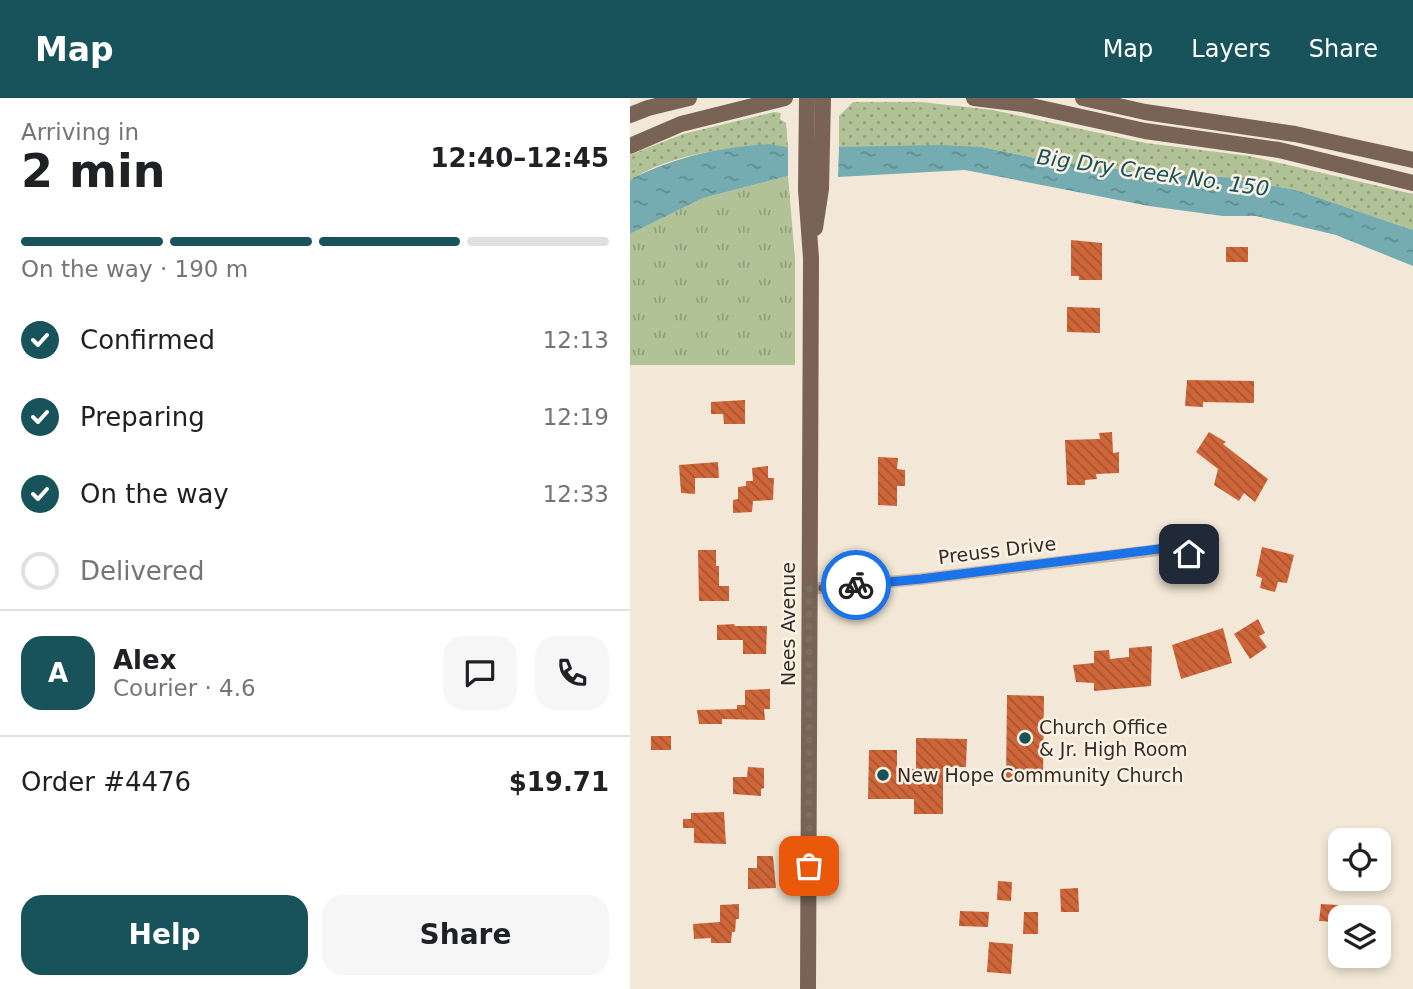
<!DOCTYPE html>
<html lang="en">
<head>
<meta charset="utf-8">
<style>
	:root { --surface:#fff; --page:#f6f6f6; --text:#202124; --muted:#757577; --line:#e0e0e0; --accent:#18525a }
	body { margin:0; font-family:"DejaVu Sans",sans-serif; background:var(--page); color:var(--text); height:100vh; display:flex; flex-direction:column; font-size:26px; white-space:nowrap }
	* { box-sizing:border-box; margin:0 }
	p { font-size:23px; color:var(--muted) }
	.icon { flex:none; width:38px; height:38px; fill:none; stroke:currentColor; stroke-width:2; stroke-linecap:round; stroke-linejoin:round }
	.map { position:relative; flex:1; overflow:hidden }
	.sheet { display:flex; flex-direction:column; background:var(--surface); width:630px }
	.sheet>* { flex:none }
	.tools { position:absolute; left:698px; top:730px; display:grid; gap:14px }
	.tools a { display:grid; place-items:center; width:63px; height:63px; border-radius:14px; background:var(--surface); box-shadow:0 4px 10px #0003; font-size:35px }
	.pin { position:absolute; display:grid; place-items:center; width:60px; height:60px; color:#fff; margin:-30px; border-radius:14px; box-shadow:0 4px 10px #0006 }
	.courier { position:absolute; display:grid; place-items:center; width:70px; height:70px; margin:-35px; border:5px solid #1a73e8; border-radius:50%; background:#fff; color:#222; box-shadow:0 2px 9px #0007 }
	.headline em { font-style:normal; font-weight:700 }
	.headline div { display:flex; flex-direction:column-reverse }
	.headline { display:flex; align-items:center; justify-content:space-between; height:119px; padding:0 21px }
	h1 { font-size:46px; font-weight:700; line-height:52px }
	.bar { display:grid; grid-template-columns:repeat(4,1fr); gap:10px 7px; align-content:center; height:84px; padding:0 21px }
	.bar i { height:9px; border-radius:5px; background:var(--line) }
	.bar .active { background:var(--accent) }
	.bar p { grid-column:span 4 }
	.line { display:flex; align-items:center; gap:18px; padding:0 21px; border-top:2px solid var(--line) }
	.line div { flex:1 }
	.round { display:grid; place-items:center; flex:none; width:74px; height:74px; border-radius:21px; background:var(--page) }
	ol { padding:0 21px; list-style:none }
	li { display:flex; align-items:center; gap:21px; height:77px }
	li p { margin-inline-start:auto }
	li .icon { padding:7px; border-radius:50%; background:var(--accent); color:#fff; stroke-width:4 }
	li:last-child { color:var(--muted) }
	li i { width:38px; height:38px; border:4px solid var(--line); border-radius:50% }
	.button { display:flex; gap:14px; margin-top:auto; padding:14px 21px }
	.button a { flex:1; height:80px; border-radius:21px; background:var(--accent); color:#fff; font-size:28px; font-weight:700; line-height:80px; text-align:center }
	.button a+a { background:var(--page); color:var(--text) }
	header { display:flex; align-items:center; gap:42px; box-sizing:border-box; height:98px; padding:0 35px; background:var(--accent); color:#fff }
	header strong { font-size:33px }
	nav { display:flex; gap:38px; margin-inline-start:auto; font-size:24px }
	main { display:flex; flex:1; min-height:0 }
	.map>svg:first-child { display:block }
	.grass { fill:url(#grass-tufts) }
	.park { fill:url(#park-dots) }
	.water { fill:url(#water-ripples) }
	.building { fill:url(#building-back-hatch) }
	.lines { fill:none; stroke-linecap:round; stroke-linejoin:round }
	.minor { stroke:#ccb8a2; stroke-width:12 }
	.major { stroke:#796355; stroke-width:16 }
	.done { stroke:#786e63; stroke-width:7; stroke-dasharray:0 12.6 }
	.route { stroke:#1a73e8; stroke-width:9 }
	.poi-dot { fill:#18525a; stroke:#faf1e4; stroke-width:2.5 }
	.labels { text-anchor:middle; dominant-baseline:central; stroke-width:5; stroke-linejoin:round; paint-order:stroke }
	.street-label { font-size:19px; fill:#362c25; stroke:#faf1e4 }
	.poi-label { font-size:19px; fill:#362c25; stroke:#faf1e4; text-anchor:start }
	.water-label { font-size:21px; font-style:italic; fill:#18525a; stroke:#faf1e4 }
</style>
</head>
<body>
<header>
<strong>Map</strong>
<nav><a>Map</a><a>Layers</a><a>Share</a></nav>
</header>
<main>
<section class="sheet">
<div class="headline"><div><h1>2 min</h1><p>Arriving in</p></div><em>12:40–12:45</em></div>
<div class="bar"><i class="active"></i><i class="active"></i><i class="active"></i><i></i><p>On the way · 190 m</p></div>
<ol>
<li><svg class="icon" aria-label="check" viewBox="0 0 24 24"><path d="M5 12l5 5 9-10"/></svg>Confirmed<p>12:13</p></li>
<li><svg class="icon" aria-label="check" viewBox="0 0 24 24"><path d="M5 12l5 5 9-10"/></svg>Preparing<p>12:19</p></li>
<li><svg class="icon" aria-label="check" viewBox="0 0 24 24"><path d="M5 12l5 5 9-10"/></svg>On the way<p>12:33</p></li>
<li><i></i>Delivered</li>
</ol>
<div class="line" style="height:126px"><b class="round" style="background:var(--accent);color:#fff">A</b><div><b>Alex</b><p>Courier · 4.6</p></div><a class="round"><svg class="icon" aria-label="chat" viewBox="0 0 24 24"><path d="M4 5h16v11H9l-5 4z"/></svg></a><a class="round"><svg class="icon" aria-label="phone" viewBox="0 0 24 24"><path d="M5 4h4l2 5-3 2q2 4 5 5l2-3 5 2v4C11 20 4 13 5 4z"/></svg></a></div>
<div class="line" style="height:91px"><div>Order #4476</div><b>$19.71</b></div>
<div class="button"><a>Help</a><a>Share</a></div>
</section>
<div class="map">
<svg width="783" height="891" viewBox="0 0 783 891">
	<defs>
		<pattern id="grass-tufts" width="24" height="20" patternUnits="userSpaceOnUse" patternTransform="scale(1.75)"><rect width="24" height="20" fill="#b1c396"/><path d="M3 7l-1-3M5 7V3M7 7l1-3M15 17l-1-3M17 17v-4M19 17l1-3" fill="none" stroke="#919f7a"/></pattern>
		<pattern id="park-dots" width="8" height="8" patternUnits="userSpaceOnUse" patternTransform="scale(1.75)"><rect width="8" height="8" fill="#b1c396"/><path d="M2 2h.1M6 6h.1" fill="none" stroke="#919f7a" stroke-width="1.8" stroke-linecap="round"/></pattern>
		<pattern id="water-ripples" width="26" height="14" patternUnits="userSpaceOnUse" patternTransform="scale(1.75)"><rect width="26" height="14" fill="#74acb2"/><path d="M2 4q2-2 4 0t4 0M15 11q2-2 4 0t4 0" fill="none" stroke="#608c91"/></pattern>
		<pattern id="building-back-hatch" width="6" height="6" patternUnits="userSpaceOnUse" patternTransform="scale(1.75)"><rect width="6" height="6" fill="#cf6639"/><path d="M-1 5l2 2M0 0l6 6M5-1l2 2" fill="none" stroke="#a95430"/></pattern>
	</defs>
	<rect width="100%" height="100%" fill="#f3e8d7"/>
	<polygon class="grass" points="158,78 165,161 165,267 0,267 0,136 73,100"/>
	<g class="park">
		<polygon points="223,4 291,4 363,12 516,45 619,58 783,96 783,132 666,92 593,79 521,75 419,63 352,49 209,49 209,18"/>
		<path d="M144,14L151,15L150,21L156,25L158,49C117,44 33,57 0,83V57L53,36Z"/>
	</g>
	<g class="water">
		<path d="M138,46L158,49V78L73,100L0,136V83L3,80C49,58 88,50 138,46Z"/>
		<polygon points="310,47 352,49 419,63 521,75 593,79 666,92 783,132 783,168 706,137 626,118 593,118 519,108 335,72 208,79 209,49"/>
	</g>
	<g class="building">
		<polygon points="441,142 472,145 472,182 449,182 449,178 441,178"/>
		<rect x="596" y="149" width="22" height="15"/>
		<polygon points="437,209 470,210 470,235 437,234"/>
		<polygon points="557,282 624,283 624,305 573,304 573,309 555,308"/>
		<polygon points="115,302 115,326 94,326 93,316 81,316 81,304"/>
		<polygon points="482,334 483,355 489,354 489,375 466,376 467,381 455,382 455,387 437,387 435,342 470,341 469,335"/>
		<polygon points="579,334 596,344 593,346 638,381 625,404 614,395 609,403 584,387 588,371 566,354"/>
		<polygon points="248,359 268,360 267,371 275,372 275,388 267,388 267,408 248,407"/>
		<polygon points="88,364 89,380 65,380 65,396 51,395 49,367"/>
		<polygon points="138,368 138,380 144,380 143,402 123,403 122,414 103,415 103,402 108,401 108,389 116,388 116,383 123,383 122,370"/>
		<polygon points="632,449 664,457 657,485 648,484 645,494 630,490 632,480 626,478"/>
		<polygon points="68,452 86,452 86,468 89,468 89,488 99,488 99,503 69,503"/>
		<polygon points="628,521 635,535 629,538 637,549 620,561 604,536"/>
		<polygon points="104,526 105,528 137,528 136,556 113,556 113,542 87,542 87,527"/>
		<polygon points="593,530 602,565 551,581 542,547"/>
		<polygon points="522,548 521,588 464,593 464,585 446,584 443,567 464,565 464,553 479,552 480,561 499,559 499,550"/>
		<polygon points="140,591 140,611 134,611 135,622 92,621 92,626 69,626 67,612 107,611 107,607 115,607 115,592"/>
		<polygon points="377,597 414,598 413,683 376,683"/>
		<rect x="21" y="638" width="20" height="14"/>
		<polygon points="286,640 337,641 336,669 313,669 313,716 284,716 284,701 238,701 239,652 267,652 267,671 286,671"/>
		<polygon points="118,669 134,670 134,690 131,691 131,698 103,696 103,679 117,679"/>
		<polygon points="94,714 96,746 64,745 64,730 53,730 53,721 61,721 61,715"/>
		<polygon points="127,758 143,758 146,790 118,791 118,770 127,770"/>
		<polygon points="368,783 382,784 381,803 367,802"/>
		<polygon points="448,790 449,814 431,814 430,791"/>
		<polygon points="109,806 109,821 106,821 105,834 102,834 101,845 81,845 81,840 64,841 63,826 90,824 90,807"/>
		<polygon points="691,806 708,807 707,824 689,823"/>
		<polygon points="330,813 359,814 358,829 329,828"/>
		<polygon points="394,814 408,814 408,836 393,836"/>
		<polygon points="359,844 383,846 381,876 357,874"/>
	</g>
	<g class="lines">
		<polyline class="minor" points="179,491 291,481 537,451 559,456"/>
		<g class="major">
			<polyline points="177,0 176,92 181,160 178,891"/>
			<polyline points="344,0 392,6 515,33 649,52 783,85"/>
			<polyline points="453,0 515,14 665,36 783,62"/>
			<polyline points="0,17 18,10 59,0"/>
			<polyline points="0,48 51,26 155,0"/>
			<polyline points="185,130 191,91 193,0"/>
		</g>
	</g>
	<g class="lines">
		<polyline class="done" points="179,768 179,491 226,487"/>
		<polyline class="route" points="226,487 291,481 537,450 559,456"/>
	</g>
	<g class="poi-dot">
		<circle cx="395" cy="640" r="7"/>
		<circle cx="253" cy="677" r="7"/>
	</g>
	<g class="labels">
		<g class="street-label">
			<text transform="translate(367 452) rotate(-7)">Preuss Drive</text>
			<text transform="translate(158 526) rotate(-90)">Nees Avenue</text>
		</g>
		<g class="poi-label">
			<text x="409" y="629">Church Office<tspan x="409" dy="22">&amp; Jr. High Room</tspan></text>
			<text x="267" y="677">New Hope Community Church</text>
		</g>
		<g class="water-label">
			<text transform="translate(523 75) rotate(8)">Big Dry Creek No. 150</text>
		</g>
	</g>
</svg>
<div class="tools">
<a><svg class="icon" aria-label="locate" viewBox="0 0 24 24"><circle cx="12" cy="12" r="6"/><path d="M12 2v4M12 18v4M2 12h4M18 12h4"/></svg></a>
<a><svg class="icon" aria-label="layers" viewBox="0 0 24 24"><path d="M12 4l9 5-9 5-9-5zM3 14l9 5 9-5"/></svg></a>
</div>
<div class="pin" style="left:179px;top:768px;background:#ea580c"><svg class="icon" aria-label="bag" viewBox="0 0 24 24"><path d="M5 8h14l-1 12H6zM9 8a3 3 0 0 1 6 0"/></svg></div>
<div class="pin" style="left:559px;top:456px;background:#1f2937"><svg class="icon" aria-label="home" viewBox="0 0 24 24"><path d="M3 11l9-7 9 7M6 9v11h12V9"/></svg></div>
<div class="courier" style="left:226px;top:487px"><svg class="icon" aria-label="bike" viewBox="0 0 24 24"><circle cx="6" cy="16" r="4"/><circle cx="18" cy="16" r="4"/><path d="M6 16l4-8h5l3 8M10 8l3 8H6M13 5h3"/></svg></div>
</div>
</main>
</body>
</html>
